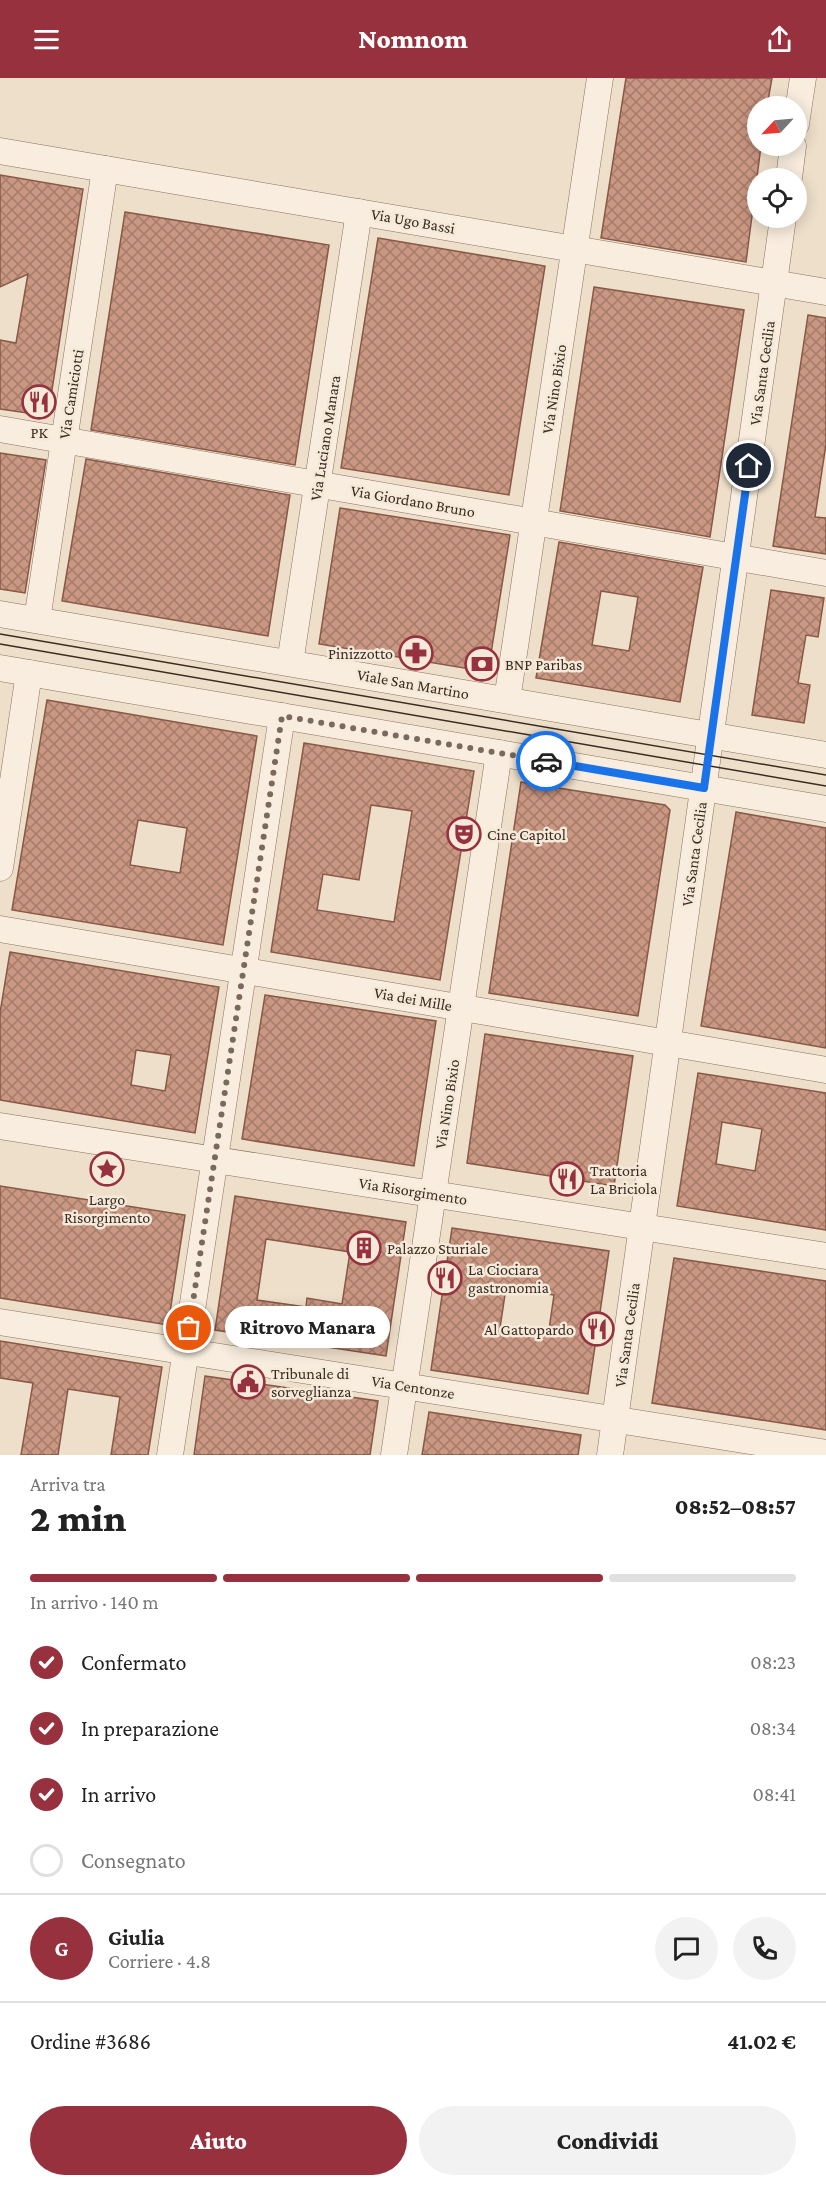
<!DOCTYPE html>
<html lang="it">
<head>
<meta charset="utf-8">
<style>
	:root { --surface:#fff; --page:#f2f2f2; --text:#222; --muted:#767676; --line:#e0e0e0; --accent:#97313e }
	body { margin:0; font-family:"Crimson Pro",serif; background:var(--page); color:var(--text); height:100vh; display:flex; flex-direction:column; font-size:22px; white-space:nowrap }
	* { box-sizing:border-box; margin:0 }
	p { font-size:20px; color:var(--muted) }
	.icon { flex:none; width:33px; height:33px; fill:none; stroke:currentColor; stroke-width:2; stroke-linecap:round; stroke-linejoin:round }
	.map { position:relative; height:1377px; overflow:hidden }
	.panel { display:flex; flex-direction:column; background:var(--surface); flex:1 }
	.panel>* { flex:none }
	.needle { width:39px; rotate:244deg }
	.buttons { position:absolute; left:747px; top:18px; display:grid; gap:12px }
	.buttons a { display:grid; place-items:center; width:60px; height:60px; border-radius:50%; background:var(--surface); box-shadow:0 3px 15px #0003; font-size:30px }
	.pin { position:absolute; display:grid; place-items:center; width:51px; height:51px; color:#fff; margin:-26px; border:3px solid #fff; border-radius:50%; box-shadow:0 2px 6px #0007 }
	.courier { position:absolute; display:grid; place-items:center; width:60px; height:60px; margin:-30px; border:4px solid #1a73e8; border-radius:50%; background:#fff; color:#222; box-shadow:0 2px 8px #0007 }
	.bubble { position:absolute; height:42px; border-radius:21px; background:var(--surface); box-shadow:0 3px 15px #0003; font-size:20px; font-weight:800; line-height:42px; text-align:center }
	.headline em { font-style:normal; font-weight:800 }
	.headline div { display:flex; flex-direction:column-reverse }
	.headline { display:flex; align-items:center; justify-content:space-between; height:102px; padding:0 30px }
	h1 { font-size:39px; font-weight:800; line-height:45px }
	.bar { display:grid; grid-template-columns:repeat(4,1fr); gap:9px 6px; align-content:center; height:72px; padding:0 30px }
	.bar i { height:8px; border-radius:4px; background:var(--line) }
	.bar .current { background:var(--accent) }
	.bar p { grid-column:span 4 }
	.line { display:flex; align-items:center; gap:15px; padding:0 30px; border-top:2px solid var(--line) }
	.line div { flex:1 }
	.round { display:grid; place-items:center; flex:none; width:63px; height:63px; border-radius:32px; background:var(--page) }
	ol { padding:0 30px; list-style:none }
	li { display:flex; align-items:center; gap:18px; height:66px }
	li p { margin-inline-start:auto }
	li .icon { padding:6px; border-radius:50%; background:var(--accent); color:#fff; stroke-width:4 }
	li:last-child { color:var(--muted) }
	li i { width:33px; height:33px; border:3px solid var(--line); border-radius:50% }
	.primary-button { display:flex; gap:12px; margin-top:auto; padding:12px 30px }
	.primary-button a { flex:1; height:69px; border-radius:36px; background:var(--accent); color:#fff; font-size:24px; font-weight:800; line-height:69px; text-align:center }
	.primary-button a+a { background:var(--page); color:var(--text) }
	header { display:flex; justify-content:space-between; align-items:center; height:78px; padding:0 30px; background:var(--accent); color:#fff; font-size:27px; font-weight:800 }
	.map>svg:first-child { display:block }
	.building { fill:url(#building-cross-hatch); stroke:#885846; stroke-width:1.5; fill-rule:evenodd }
	.lines { fill:none; stroke-linecap:round; stroke-linejoin:round }
	.minor-casing { stroke:#8a715f; stroke-width:27 }
	.minor { stroke:#f8edde; stroke-width:26 }
	.tram { stroke:#3b2b22; stroke-width:1.5 }
	.done { stroke:#7a6a5d; stroke-width:6; stroke-dasharray:0 10.8 }
	.route { stroke:#1a73e8; stroke-width:8 }
	.labels { text-anchor:middle; dominant-baseline:central; stroke-width:5; stroke-linejoin:round; paint-order:stroke }
	.street-label { font-size:16px; fill:#3b2b22; stroke:#f5eada }
	.poi-label { font-size:16px; fill:#3b2b22; stroke:#f5eada; text-anchor:start }
</style>
</head>
<body>
<header><svg class="icon" aria-label="menu" viewBox="0 0 24 24"><path d="M4 6h16M4 12h16M4 18h16"/></svg>Nomnom<svg class="icon" aria-label="share" viewBox="0 0 24 24"><path d="M12 15V3M7 8l5-5 5 5M5 13v7h14v-7"/></svg></header>
<div class="map">
<svg width="826" height="1377" viewBox="0 0 826 1377">
	<defs>
		<pattern id="building-cross-hatch" width="8" height="8" patternUnits="userSpaceOnUse" patternTransform="scale(1.5)"><rect width="8" height="8" fill="#ca9782"/><path d="M0 0l8 8M0 8l8-8" fill="none" stroke="#a57b6a"/></pattern>
	</defs>
	<rect width="100%" height="100%" fill="#eedfca"/>
	<g class="building">
		<polygon points="626,0 772,0 767,28 758,28 758,68 761,68 746,184 601,160"/>
		<polygon points="0,97 83,111 48,338 0,331 0,262 16,265 28,196 0,209"/>
		<polygon points="125,134 329,167 295,387 91,352"/>
		<polygon points="378,160 545,188 509,417 341,390"/>
		<polygon points="594,209 744,232 710,459 560,433"/>
		<polygon points="808,237 826,240 826,366 815,439 826,440 826,476 773,468"/>
		<polygon points="0,375 46,382 25,515 0,511"/>
		<polygon points="86,381 290,417 268,558 62,523"/>
		<polygon points="340,430 510,457 488,594 319,566"/>
		<path d="M559,464L703,489L680,624L536,600ZM601,513L638,519L629,573L592,567Z"/>
		<polygon points="771,512 824,520 818,559 806,557 798,605 810,607 804,645 752,637"/>
		<path d="M47,622L257,658L223,867L12,832ZM138,742L187,750L180,795L130,787Z"/>
		<path d="M304,665L474,693L440,902L271,874ZM371,727L412,733L394,844L317,832L323,796L359,802Z"/>
		<polygon points="521,704 665,727 670,732 638,938 489,915"/>
		<polygon points="736,734 826,750 826,970 701,948"/>
		<path d="M10,874L219,909L195,1055L0,1022V935ZM136,972L171,977L165,1013L131,1007Z"/>
		<polygon points="265,917 436,943 414,1088 242,1061"/>
		<polygon points="485,956 633,978 614,1108 467,1085"/>
		<path d="M698,995L826,1015V1152L677,1128ZM722,1044L762,1051L755,1093L716,1086Z"/>
		<polygon points="0,1108 185,1137 168,1247 0,1220"/>
		<path d="M235,1118L406,1144L386,1278L215,1252ZM266,1161L350,1174L342,1226L307,1220L306,1229L257,1222Z"/>
		<path d="M452,1150L609,1173L588,1316L431,1292ZM506,1210L554,1217L548,1258L500,1250Z"/>
		<polygon points="674,1180 826,1203 826,1352 652,1325"/>
		<polygon points="0,1263 162,1289 148,1377 111,1377 120,1319 68,1311 58,1377 21,1377 33,1305 0,1300"/>
		<polygon points="205,1298 378,1323 370,1377 194,1377"/>
		<polygon points="429,1334 581,1357 578,1377 422,1377"/>
	</g>
	<g class="lines">
		<defs>
			<g id="minor">
				<polyline points="796,46 803,0"/>
				<polyline points="0,73 826,214"/>
				<polyline points="789,100 793,68"/>
				<polyline points="0,351 826,495"/>
				<polyline points="0,536 826,677"/>
				<polyline points="37,542 105,91"/>
				<polyline points="290,585 359,134"/>
				<polyline points="0,590 826,731"/>
				<polyline points="507,622 600,0"/>
				<polyline points="0,790 29,595"/>
				<polyline points="0,851 826,992"/>
				<polyline points="0,1048 826,1178"/>
				<polyline points="0,1244 826,1375"/>
				<polyline points="170,1377 282,638"/>
				<polyline points="394,1377 499,675"/>
				<polyline points="610,1377 783,140"/>
			</g>
		</defs>
		<use href="#minor" class="minor-casing"/>
		<use href="#minor" class="minor"/>
		<g class="tram">
			<polyline points="0,556 826,697"/>
			<polyline points="0,566 826,708"/>
		</g>
	</g>
	<g class="lines">
		<polyline class="done" points="189,1250 282,638 546,683"/>
		<polyline class="route" points="546,683 704,710 749,388"/>
	</g>
	<defs>
		<symbol id="restaurant-ring" viewBox="-11 -11 22 22"><circle r="9.5" fill="#f5eada" stroke="#97313e" stroke-width="1.5"/><path d="M-5-6h1v4h1v-4h1v4h1v-4h1v5L-1.5 .5V6h-2V.5L-5-1ZM5-6V6H3V1.5H1.5Q1.5-4 5-6Z" fill="#97313e"/></symbol>
		<symbol id="pharmacy-ring" viewBox="-11 -11 22 22"><circle r="9.5" fill="#f5eada" stroke="#97313e" stroke-width="1.5"/><path d="M-2-6h4v4h4v4h-4v4h-4v-4h-4v-4h4Z" fill="#97313e"/></symbol>
		<symbol id="bank-ring" viewBox="-11 -11 22 22"><circle r="9.5" fill="#f5eada" stroke="#97313e" stroke-width="1.5"/><path d="M-6-4H6V4H-6ZM0-2.3a2.3 2.3 0 1 0 0 4.6a2.3 2.3 0 1 0 0-4.6Z" fill="#97313e"/></symbol>
		<symbol id="theatre-ring" viewBox="-11 -11 22 22"><circle r="9.5" fill="#f5eada" stroke="#97313e" stroke-width="1.5"/><path d="M-5-5.5Q0-4 5-5.5V0Q5 5 0 6Q-5 5-5 0ZM-3.3-2.5H-1v1.5H-3.3ZM1-2.5H3.3v1.5H1ZM-2.8 1Q0 5.5 2.8 1Z" fill="#97313e"/></symbol>
		<symbol id="sight-ring" viewBox="-11 -11 22 22"><circle r="9.5" fill="#f5eada" stroke="#97313e" stroke-width="1.5"/><path d="M0-6L1.8-2.2L6-1.7L2.9 1.2L3.7 5.4L0 3.3L-3.7 5.4L-2.9 1.2L-6-1.7L-1.8-2.2Z" fill="#97313e"/></symbol>
		<symbol id="building-ring" viewBox="-11 -11 22 22"><circle r="9.5" fill="#f5eada" stroke="#97313e" stroke-width="1.5"/><path d="M-4-6H4V6H1V3H-1V6H-4ZM-2.5-4.3h1.7v1.8h-1.7ZM.8-4.3h1.7v1.8H.8ZM-2.5-1h1.7V.8h-1.7ZM.8-1h1.7V.8H.8Z" fill="#97313e"/></symbol>
		<symbol id="civic-ring" viewBox="-11 -11 22 22"><circle r="9.5" fill="#f5eada" stroke="#97313e" stroke-width="1.5"/><path d="M-.6-6.5H3V-4.5H.6V-3L4-1V1h2V6H-6V1h2V-1L-.6-3ZM-1.2 2.5V6h2.4V2.5Z" fill="#97313e"/></symbol>
	</defs>
	<g fill-rule="evenodd">
		<use href="#restaurant-ring" x="20" y="305" width="38" height="38"/>
		<use href="#pharmacy-ring" x="397" y="556" width="38" height="38"/>
		<use href="#bank-ring" x="463" y="567" width="38" height="38"/>
		<use href="#theatre-ring" x="445" y="737" width="38" height="38"/>
		<use href="#sight-ring" x="88" y="1072" width="38" height="38"/>
		<use href="#restaurant-ring" x="548" y="1082" width="38" height="38"/>
		<use href="#building-ring" x="345" y="1151" width="38" height="38"/>
		<use href="#restaurant-ring" x="426" y="1181" width="38" height="38"/>
		<use href="#restaurant-ring" x="578" y="1232" width="38" height="38"/>
		<use href="#civic-ring" x="229" y="1285" width="38" height="38"/>
	</g>
	<g class="labels">
		<g class="street-label">
			<text transform="translate(413 143) rotate(10)">Via Ugo Bassi</text>
			<text transform="translate(762 295) rotate(-82)">Via Santa Cecilia</text>
			<text transform="translate(554 311) rotate(-81)">Via Nino Bixio</text>
			<text transform="translate(71 316) rotate(-81)">Via Camiciotti</text>
			<text transform="translate(325 360) rotate(-81)">Via Luciano Manara</text>
			<text transform="translate(413 423) rotate(10)">Via Giordano Bruno</text>
			<text transform="translate(413 606) rotate(10)">Viale San Martino</text>
			<text transform="translate(694 776) rotate(-82)">Via Santa Cecilia</text>
			<text transform="translate(413 921) rotate(10)">Via dei Mille</text>
			<text transform="translate(447 1026) rotate(-81)">Via Nino Bixio</text>
			<text transform="translate(413 1113) rotate(9)">Via Risorgimento</text>
			<text transform="translate(627 1257) rotate(-82)">Via Santa Cecilia</text>
			<text transform="translate(413 1309) rotate(9)">Via Centonze</text>
		</g>
		<g class="poi-label">
			<text x="39" y="354" text-anchor="middle">PK</text>
			<text x="393" y="575" text-anchor="end">Pinizzotto</text>
			<text x="505" y="586">BNP Paribas</text>
			<text x="487" y="756">Cine Capitol</text>
			<text x="590" y="1092">Trattoria<tspan x="590" dy="18">La Briciola</tspan></text>
			<text x="107" y="1121" text-anchor="middle">Largo<tspan x="107" dy="18">Risorgimento</tspan></text>
			<text x="387" y="1170">Palazzo Sturiale</text>
			<text x="468" y="1191">La Ciociara<tspan x="468" dy="18">gastronomia</tspan></text>
			<text x="574" y="1251" text-anchor="end">Al Gattopardo</text>
			<text x="271" y="1295">Tribunale di<tspan x="271" dy="18">sorveglianza</tspan></text>
		</g>
	</g>
</svg>
<div class="buttons">
<a><svg class="needle" viewBox="-14 -14 28 28"><path d="M0-13l5 13h-10z" fill="#e53935"/><path d="M0 13l5-13h-10z" fill="#767676"/></svg></a>
<a><svg class="icon" aria-label="locate" viewBox="0 0 24 24"><circle cx="12" cy="12" r="6"/><path d="M12 2v4M12 18v4M2 12h4M18 12h4"/></svg></a>
</div>
<div class="pin" style="left:189px;top:1250px;background:#ea580c"><svg class="icon" aria-label="bag" viewBox="0 0 24 24"><path d="M5 8h14l-1 12H6zM9 8a3 3 0 0 1 6 0"/></svg></div>
<div class="pin" style="left:749px;top:388px;background:#1f2937"><svg class="icon" aria-label="home" viewBox="0 0 24 24"><path d="M3 11l9-7 9 7M6 9v11h12V9"/></svg></div>
<div class="courier" style="left:546px;top:683px"><svg class="icon" aria-label="car" viewBox="0 0 24 24"><path d="M5 17H2v-5l4-1 3-4h7l3 4 3 1v5h-3M9 17h6M6 11h13"/><circle cx="7" cy="17" r="2"/><circle cx="17" cy="17" r="2"/></svg></div>
<div class="bubble" style="left:225px;top:1228px;width:165px">Ritrovo Manara</div>
</div>
<section class="panel">
<div class="headline"><div><h1>2 min</h1><p>Arriva tra</p></div><em>08:52–08:57</em></div>
<div class="bar"><i class="current"></i><i class="current"></i><i class="current"></i><i></i><p>In arrivo · 140 m</p></div>
<ol>
<li><svg class="icon" aria-label="check" viewBox="0 0 24 24"><path d="M5 12l5 5 9-10"/></svg>Confermato<p>08:23</p></li>
<li><svg class="icon" aria-label="check" viewBox="0 0 24 24"><path d="M5 12l5 5 9-10"/></svg>In preparazione<p>08:34</p></li>
<li><svg class="icon" aria-label="check" viewBox="0 0 24 24"><path d="M5 12l5 5 9-10"/></svg>In arrivo<p>08:41</p></li>
<li><i></i>Consegnato</li>
</ol>
<div class="line" style="height:108px"><b class="round" style="background:var(--accent);color:#fff">G</b><div><b>Giulia</b><p>Corriere · 4.8</p></div><a class="round"><svg class="icon" aria-label="chat" viewBox="0 0 24 24"><path d="M4 5h16v11H9l-5 4z"/></svg></a><a class="round"><svg class="icon" aria-label="phone" viewBox="0 0 24 24"><path d="M5 4h4l2 5-3 2q2 4 5 5l2-3 5 2v4C11 20 4 13 5 4z"/></svg></a></div>
<div class="line" style="height:78px"><div>Ordine #3686</div><b>41.02 €</b></div>
<div class="primary-button"><a>Aiuto</a><a>Condividi</a></div>
</section>
</body>
</html>
